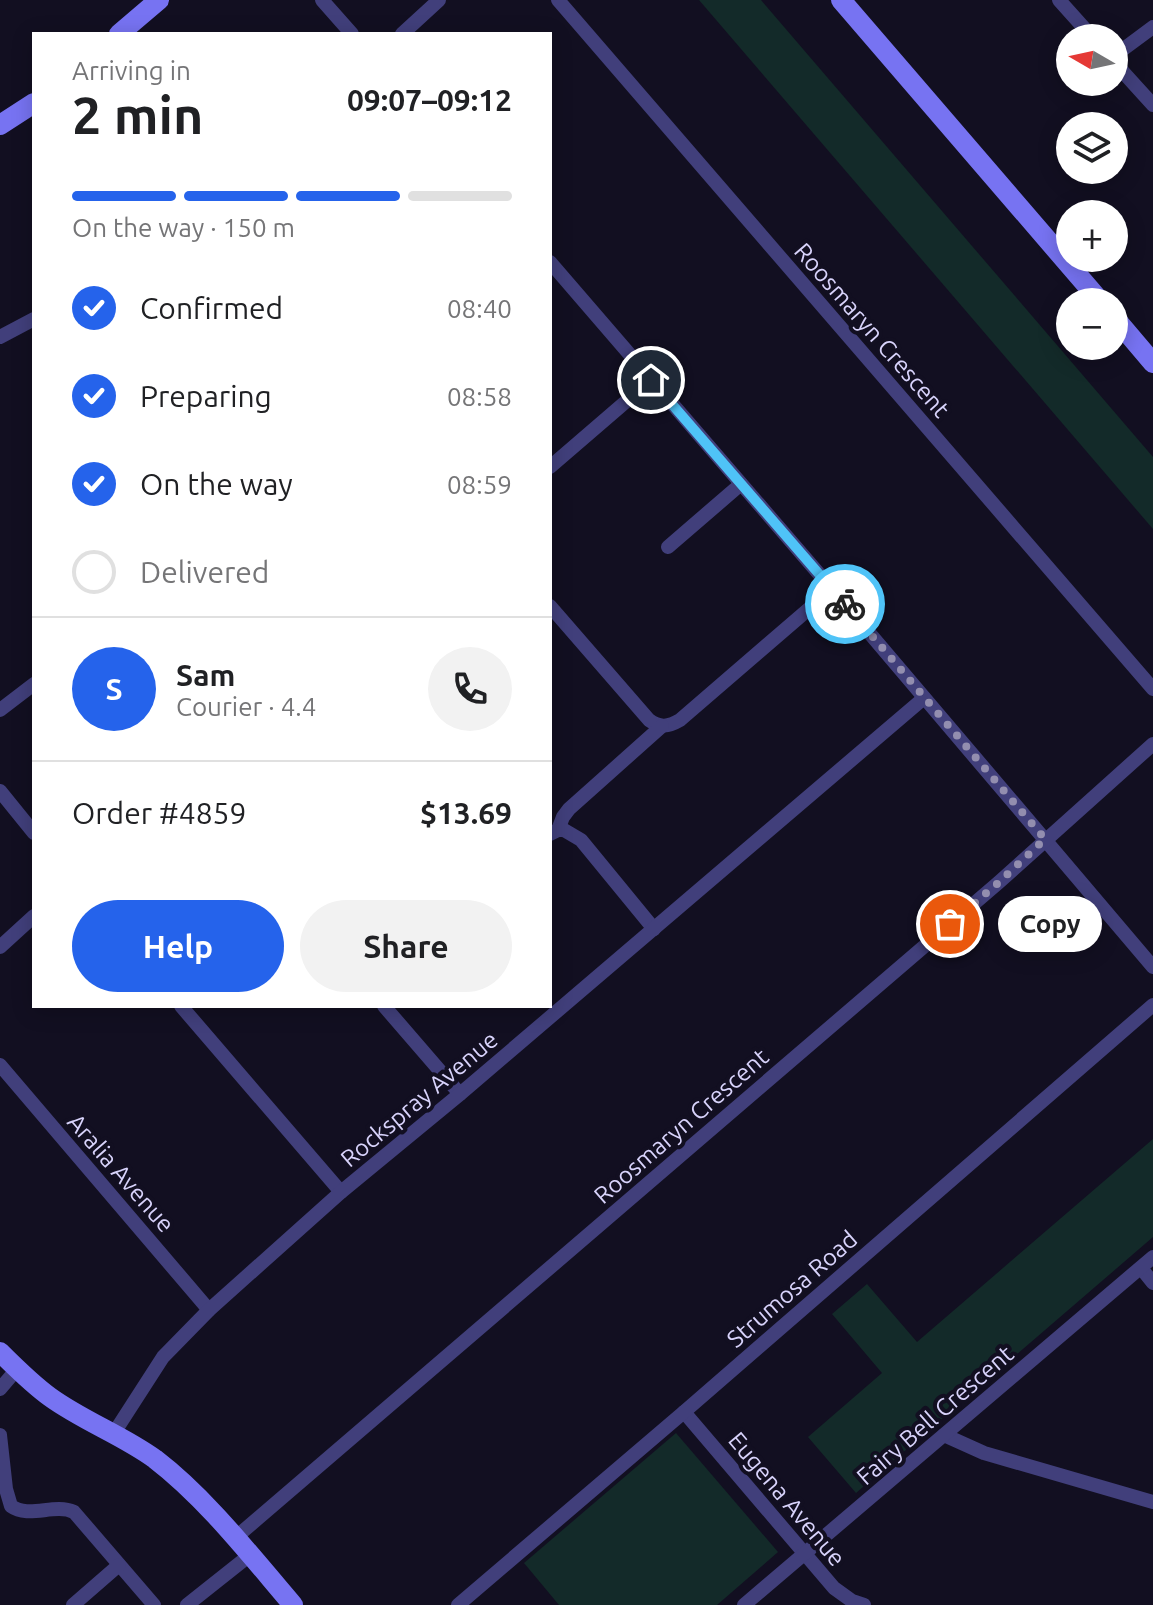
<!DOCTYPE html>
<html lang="en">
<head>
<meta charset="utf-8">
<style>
	:root { --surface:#fff; --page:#f2f2f2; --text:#202124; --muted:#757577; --line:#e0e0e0; --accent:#2563eb }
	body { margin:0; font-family:Ubuntu,sans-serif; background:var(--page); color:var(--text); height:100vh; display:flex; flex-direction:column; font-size:30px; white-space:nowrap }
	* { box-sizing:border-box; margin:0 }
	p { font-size:26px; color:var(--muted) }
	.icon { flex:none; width:44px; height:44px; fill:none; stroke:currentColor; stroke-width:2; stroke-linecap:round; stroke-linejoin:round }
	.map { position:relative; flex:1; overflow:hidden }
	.side { position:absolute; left:32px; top:32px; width:520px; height:976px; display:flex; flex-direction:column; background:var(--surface); border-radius:0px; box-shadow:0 4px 20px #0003 }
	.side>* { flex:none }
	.needle { width:52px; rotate:279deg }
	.fabs { position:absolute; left:1056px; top:24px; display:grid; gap:16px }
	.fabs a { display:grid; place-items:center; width:72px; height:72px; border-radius:50%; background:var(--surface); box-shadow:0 4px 20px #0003; font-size:40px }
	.pin { position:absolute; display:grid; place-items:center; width:68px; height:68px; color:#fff; margin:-34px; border:4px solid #fff; border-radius:50%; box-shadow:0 2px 8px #0007 }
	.courier { position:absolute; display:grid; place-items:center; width:80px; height:80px; margin:-40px; border:6px solid #4fc3f7; border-radius:50%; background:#fff; color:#222; box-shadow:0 2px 10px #0007 }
	.bubble { position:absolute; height:56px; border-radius:28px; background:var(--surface); box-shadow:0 4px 20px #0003; font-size:26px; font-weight:700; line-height:56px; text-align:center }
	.headline em { font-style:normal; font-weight:700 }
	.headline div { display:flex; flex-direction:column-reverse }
	.headline { display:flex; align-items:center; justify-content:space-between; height:136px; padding:0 40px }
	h1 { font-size:52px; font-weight:700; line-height:60px }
	.bar { display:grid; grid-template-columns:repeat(4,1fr); gap:12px 8px; align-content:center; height:96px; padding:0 40px }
	.bar i { height:10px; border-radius:6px; background:var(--line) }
	.bar .active { background:var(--accent) }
	.bar p { grid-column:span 4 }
	.line { display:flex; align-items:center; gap:20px; padding:0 40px; border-top:2px solid var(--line) }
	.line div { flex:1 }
	.round { display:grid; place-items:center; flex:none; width:84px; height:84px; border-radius:42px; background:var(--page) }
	ol { padding:0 40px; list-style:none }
	li { display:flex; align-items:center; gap:24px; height:88px }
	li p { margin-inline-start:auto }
	li .icon { padding:8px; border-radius:50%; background:var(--accent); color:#fff; stroke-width:4 }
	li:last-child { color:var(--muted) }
	li i { width:44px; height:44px; border:4px solid var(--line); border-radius:50% }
	.cta { display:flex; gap:16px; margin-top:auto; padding:16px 40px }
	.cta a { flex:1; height:92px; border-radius:48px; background:var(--accent); color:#fff; font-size:32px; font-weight:700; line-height:92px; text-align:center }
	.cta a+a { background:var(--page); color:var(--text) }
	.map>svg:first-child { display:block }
	.green { fill:#132a29 }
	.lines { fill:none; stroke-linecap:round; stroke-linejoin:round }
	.street { stroke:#413f7b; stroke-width:14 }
	.secondary { stroke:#7773f2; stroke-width:20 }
	.done { stroke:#938eaf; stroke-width:8; stroke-dasharray:0 14.4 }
	.route { stroke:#4fc3f7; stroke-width:10 }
	.labels { text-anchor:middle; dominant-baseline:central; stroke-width:8; stroke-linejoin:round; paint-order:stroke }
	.street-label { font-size:24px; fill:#d8d3fb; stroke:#120f21 }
</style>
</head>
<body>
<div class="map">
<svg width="1153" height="1605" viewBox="0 0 1153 1605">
	<rect width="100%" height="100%" fill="#120f21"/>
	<g class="green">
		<polygon points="699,0 761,0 1153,457 1153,529"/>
		<polygon points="1153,1139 1153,1237 856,1493 808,1437 882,1373 832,1314 867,1284 917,1342"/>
		<polygon points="676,1433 778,1552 717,1605 559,1605 524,1563"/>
	</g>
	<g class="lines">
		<g class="street">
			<polyline points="322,0 352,34"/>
			<polyline points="558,0 1153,689"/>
			<polyline points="1059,0 1093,38"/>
			<polyline points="402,34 439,0"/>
			<polyline points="1114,56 1153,27"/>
			<polyline points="1114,62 1153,105"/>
			<polyline points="550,262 832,589 1153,967"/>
			<polyline points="0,337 34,319"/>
			<polyline points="550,467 651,380"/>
			<polyline points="668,547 741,484"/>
			<path d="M550,606L649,720C660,728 668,727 680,720L832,589"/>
			<polyline points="0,710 34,684"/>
			<polyline points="0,791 34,833"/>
			<polyline points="558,830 563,817 569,809 662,726"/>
			<polyline points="550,834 558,830 564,830 581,840 654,929"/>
			<polyline points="0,947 34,916"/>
			<polyline points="181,1006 341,1192"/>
			<polyline points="384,1006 460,1094"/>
			<polyline points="0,1065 209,1310"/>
			<polyline points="1141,1268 1153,1283"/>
			<polyline points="0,1389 17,1369"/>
			<polyline points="684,1412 834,1588 852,1601 864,1605"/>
			<polyline points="114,1433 163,1357 209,1310 341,1192 460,1094 924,698"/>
			<path d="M0,1435L6,1489L11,1506C29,1519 54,1503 74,1512L154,1605"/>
			<polyline points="944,1435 984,1453 1153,1502"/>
			<polyline points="235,1538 998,883 1153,744"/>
			<polyline points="73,1605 119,1565"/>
			<polyline points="187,1605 250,1555"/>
			<polyline points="458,1605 684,1412 1153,1005"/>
			<polyline points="744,1605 1153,1257"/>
		</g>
		<g class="secondary">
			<polyline points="841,0 1101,302"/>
			<polyline points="119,34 159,0"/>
			<polyline points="0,125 34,103"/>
			<polyline points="1114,317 1153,363"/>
			<path d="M0,1352C16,1368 32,1384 50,1397C83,1421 122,1435 155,1459C206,1498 251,1556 293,1605"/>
		</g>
	</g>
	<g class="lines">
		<polyline class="done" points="845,604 1045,839 998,883 950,924"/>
		<polyline class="route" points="651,380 845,604"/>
	</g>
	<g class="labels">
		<g class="street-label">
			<text transform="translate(872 330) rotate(49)">Roosmaryn Crescent</text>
			<text transform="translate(419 1099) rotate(-40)">Rockspray Avenue</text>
			<text transform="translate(681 1126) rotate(-41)">Roosmaryn Crescent</text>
			<text transform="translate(121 1173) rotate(49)">Aralia Avenue</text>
			<text transform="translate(792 1289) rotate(-41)">Strumosa Road</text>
			<text transform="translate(935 1415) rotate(-41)">Fairy Bell Crescent</text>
			<text transform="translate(787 1499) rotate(50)">Eugena Avenue</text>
		</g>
	</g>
</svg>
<div class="fabs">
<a><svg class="needle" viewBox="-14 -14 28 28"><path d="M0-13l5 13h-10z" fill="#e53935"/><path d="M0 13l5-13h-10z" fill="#757577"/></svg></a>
<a><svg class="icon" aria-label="layers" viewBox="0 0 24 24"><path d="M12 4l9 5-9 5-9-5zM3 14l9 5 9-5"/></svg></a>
<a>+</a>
<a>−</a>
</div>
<div class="pin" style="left:950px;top:924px;background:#ea580c"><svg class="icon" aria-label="bag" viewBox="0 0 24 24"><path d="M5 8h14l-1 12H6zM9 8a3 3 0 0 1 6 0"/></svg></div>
<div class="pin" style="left:651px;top:380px;background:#1f2937"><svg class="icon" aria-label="home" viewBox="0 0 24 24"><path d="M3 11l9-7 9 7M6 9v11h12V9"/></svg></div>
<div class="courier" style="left:845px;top:604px"><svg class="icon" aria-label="bike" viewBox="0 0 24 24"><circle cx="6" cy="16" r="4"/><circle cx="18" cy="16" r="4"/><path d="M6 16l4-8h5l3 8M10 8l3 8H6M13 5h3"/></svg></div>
<div class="bubble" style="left:998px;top:896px;width:104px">Copy</div>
<section class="side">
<div class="headline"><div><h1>2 min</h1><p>Arriving in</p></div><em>09:07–09:12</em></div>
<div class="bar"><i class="active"></i><i class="active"></i><i class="active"></i><i></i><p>On the way · 150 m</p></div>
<ol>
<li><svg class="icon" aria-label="check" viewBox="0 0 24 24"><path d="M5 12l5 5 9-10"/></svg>Confirmed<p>08:40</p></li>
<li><svg class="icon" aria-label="check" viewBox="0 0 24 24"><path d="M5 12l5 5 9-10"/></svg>Preparing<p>08:58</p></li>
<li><svg class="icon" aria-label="check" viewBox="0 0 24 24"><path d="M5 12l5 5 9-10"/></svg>On the way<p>08:59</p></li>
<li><i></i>Delivered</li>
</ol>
<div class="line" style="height:144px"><b class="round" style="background:var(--accent);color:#fff">S</b><div><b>Sam</b><p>Courier · 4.4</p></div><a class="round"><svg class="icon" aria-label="phone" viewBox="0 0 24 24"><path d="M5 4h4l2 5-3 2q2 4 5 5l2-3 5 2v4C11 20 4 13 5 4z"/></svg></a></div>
<div class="line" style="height:104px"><div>Order #4859</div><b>$13.69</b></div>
<div class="cta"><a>Help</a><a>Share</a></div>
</section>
</div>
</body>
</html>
